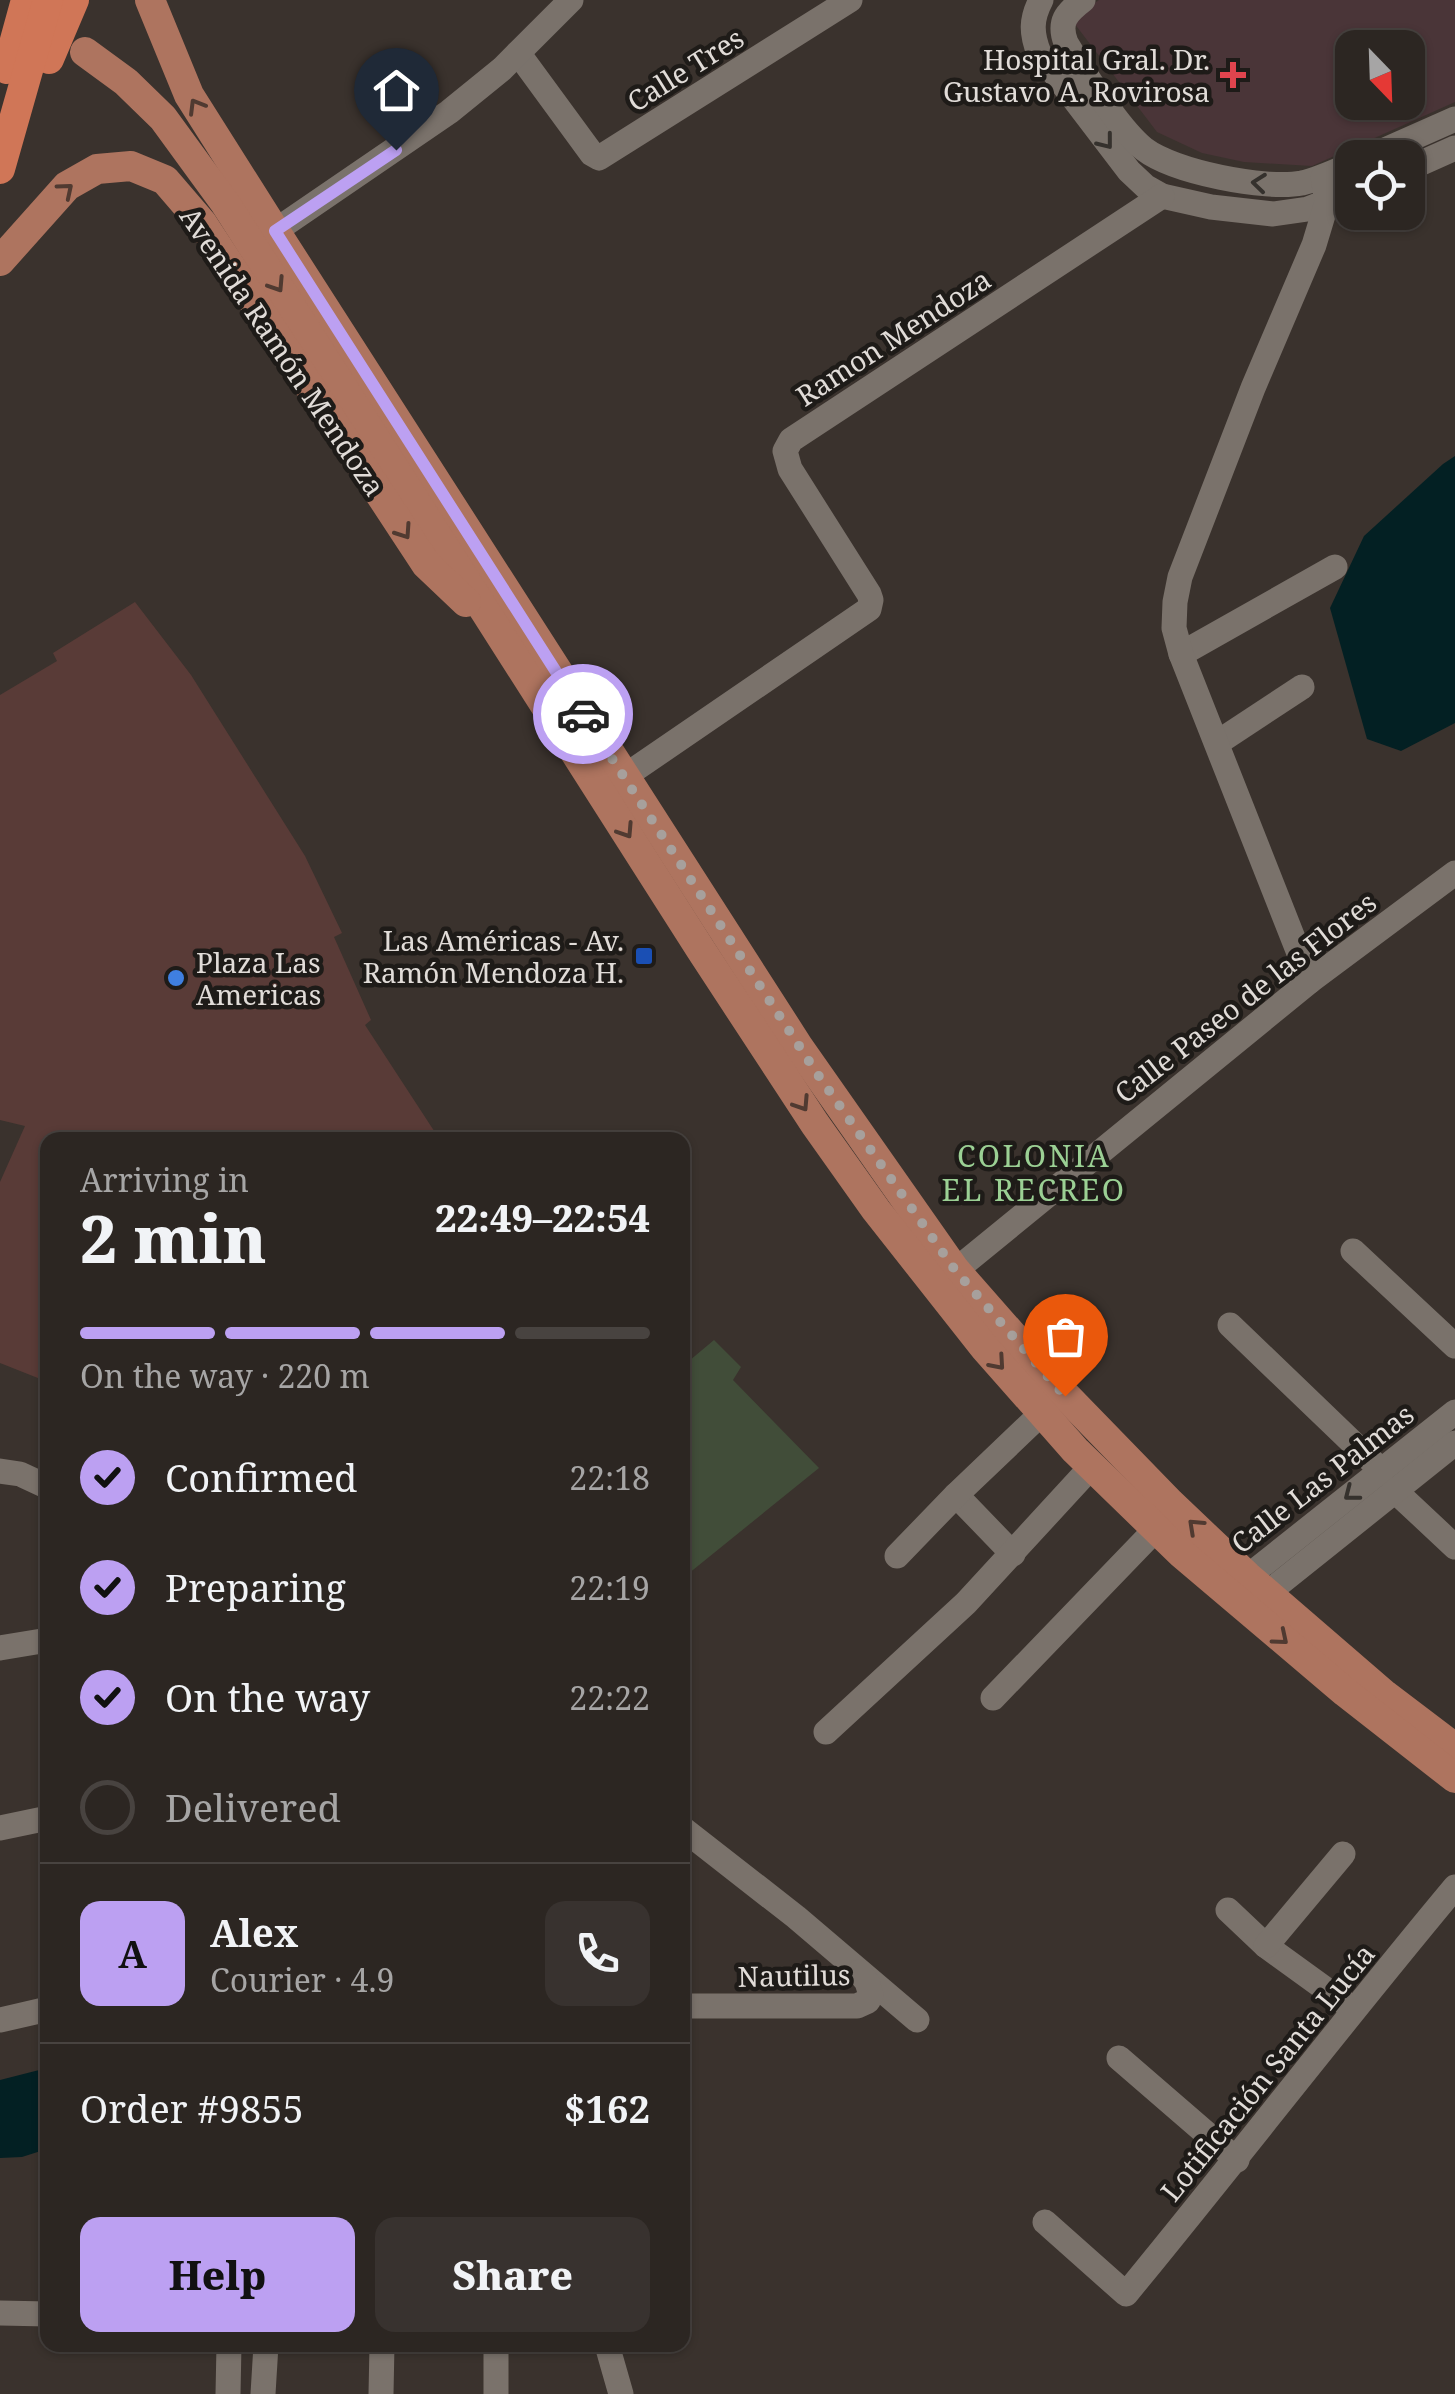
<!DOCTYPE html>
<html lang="en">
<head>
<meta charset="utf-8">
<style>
	:root { --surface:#2c2622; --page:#38322f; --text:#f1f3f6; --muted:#a6a5a5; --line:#484340; --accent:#bca0f2 }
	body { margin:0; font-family:"Noto Serif",serif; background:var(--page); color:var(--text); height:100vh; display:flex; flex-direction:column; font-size:38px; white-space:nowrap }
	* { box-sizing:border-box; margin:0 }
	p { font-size:32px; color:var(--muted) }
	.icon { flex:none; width:55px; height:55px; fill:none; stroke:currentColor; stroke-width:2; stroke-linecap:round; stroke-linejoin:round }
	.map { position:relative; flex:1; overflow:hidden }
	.sheet { position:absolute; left:40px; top:1132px; width:650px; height:1220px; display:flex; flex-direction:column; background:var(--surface); border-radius:20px; box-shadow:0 2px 8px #0004,0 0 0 2px var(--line) }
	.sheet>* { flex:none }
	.needle { width:65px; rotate:157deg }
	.controls { position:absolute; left:1335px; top:30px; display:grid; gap:20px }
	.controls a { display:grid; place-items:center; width:90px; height:90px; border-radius:20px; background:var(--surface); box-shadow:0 2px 8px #0004,0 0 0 2px var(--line); font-size:50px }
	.pin { position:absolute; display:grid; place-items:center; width:85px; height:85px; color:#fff; margin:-102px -42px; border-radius:50% 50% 50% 0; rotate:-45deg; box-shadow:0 0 10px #0007 }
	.pin .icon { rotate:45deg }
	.courier { position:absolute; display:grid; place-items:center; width:100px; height:100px; margin:-50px; border:8px solid #bca0f2; border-radius:50%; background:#fff; color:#222; box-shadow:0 2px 12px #0007 }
	.head em { font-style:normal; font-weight:800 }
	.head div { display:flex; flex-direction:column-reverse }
	.head { display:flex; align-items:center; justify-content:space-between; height:170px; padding:0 40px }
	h1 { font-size:65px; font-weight:800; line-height:75px }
	.bar { display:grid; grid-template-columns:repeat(4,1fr); gap:15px 10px; align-content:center; height:120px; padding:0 40px }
	.bar i { height:12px; border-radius:8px; background:var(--line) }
	.bar .current { background:var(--accent) }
	.bar p { grid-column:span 4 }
	.line { display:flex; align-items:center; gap:25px; padding:0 40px; border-top:2px solid var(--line) }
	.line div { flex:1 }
	.round { display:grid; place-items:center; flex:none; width:105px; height:105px; border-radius:20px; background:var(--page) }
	ol { padding:0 40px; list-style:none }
	li { display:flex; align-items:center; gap:30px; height:110px }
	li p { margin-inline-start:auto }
	li .icon { padding:10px; border-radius:50%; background:var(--accent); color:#111; stroke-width:4 }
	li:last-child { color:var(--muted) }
	li i { width:55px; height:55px; border:5px solid var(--line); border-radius:50% }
	.action { display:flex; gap:20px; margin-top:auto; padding:20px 40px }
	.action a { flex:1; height:115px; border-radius:20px; background:var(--accent); color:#111; font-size:40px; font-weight:800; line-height:115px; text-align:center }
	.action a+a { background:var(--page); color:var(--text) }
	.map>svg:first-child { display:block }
	.medical { fill:#4a3538; fill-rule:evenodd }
	.green { fill:#414d39 }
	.water { fill:#032023 }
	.building { fill:#593b37 }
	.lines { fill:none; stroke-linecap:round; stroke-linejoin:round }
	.street { stroke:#7a726b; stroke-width:25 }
	.primary { stroke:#ae745f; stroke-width:30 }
	.highway { stroke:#d07657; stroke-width:30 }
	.oneway { stroke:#503a31 }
	.oneway2 { stroke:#35312d }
	.done { stroke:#a7a09c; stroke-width:10; stroke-dasharray:0 18 }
	.route { stroke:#bca0f2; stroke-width:12 }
	.health-dot { fill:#e0444e; stroke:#1e1b18; stroke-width:4 }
	.transit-dot { fill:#1a4fb4; stroke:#1e1b18; stroke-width:4 }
	.shop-dot { fill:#3f7fe0; stroke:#1e1b18; stroke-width:4 }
	.labels { text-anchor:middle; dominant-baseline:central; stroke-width:9; stroke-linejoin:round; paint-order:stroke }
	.poi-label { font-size:28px; fill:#e1dcd8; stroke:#1e1b18; text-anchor:end }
	.street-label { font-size:28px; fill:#e1dcd8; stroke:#1e1b18 }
	.neighbourhood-label { font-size:30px; letter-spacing:2.5px; fill:#9bd094; stroke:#1e1b18 }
</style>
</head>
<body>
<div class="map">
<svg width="1455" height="2394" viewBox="0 0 1455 2394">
	<rect width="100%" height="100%" fill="#3a322d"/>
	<path class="medical" d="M1099,0H1455V102L1312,166L1244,162L1202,153L1157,132L1071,19ZM1352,48H1408V102H1352Z"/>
	<polygon class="green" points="714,1340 741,1367 733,1380 819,1468 683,1578 683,1366"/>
	<g class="water">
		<polygon points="1455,456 1455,723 1401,751 1367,739 1330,608 1364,536 1443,464"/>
		<polygon points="47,2068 47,2149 22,2157 0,2158 0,2080"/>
	</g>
	<polygon class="building" points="135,602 191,675 305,856 342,933 334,937 371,1020 365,1025 440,1140 48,1140 48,1382 0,1363 0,1182 25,1126 0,1120 0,695 57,661 53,653"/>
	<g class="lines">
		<g class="street">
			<path d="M1041,0C1031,19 1031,33 1039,53L1129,171L1146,187L1162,196L1211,207L1273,214L1308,209L1352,192"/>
			<path d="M1083,0C1066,13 1058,22 1066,43C1084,73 1117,127 1144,149C1174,172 1265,190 1302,183C1319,179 1336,171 1352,164"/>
			<polyline points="518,53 592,154 599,158 850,0"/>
			<polyline points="1367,158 1455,119"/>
			<polyline points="1408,169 1455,148"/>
			<polyline points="275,231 449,112 502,69 571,0"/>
			<polyline points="1181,654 1335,567"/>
			<polyline points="1217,743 1302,687"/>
			<polyline points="609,787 869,609 871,600 869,594 790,469 785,451 791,440 1162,196"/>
			<polyline points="1310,981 1181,654 1174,628 1175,602 1180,577 1253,388 1314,245 1327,202 1323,177"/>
			<polyline points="1353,1251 1455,1346"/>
			<polyline points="940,1283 1310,981 1455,873"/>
			<polyline points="1230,1325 1381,1470"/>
			<polyline points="0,1471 20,1474 48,1487"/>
			<polyline points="1394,1490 1455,1547"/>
			<polyline points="956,1495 1013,1554"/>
			<polyline points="897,1556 956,1495 1042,1413"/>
			<polyline points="1236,1586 1455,1412"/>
			<polyline points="1255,1603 1455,1443"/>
			<polyline points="0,1648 48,1640"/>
			<polyline points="993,1698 1156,1529"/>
			<polyline points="826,1732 966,1603 1092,1466"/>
			<polyline points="0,1828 48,1818"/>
			<polyline points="682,1828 796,1917 917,2020"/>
			<polyline points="1228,1910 1266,1946 1353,2009"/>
			<polyline points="1266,1946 1343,1854"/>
			<polyline points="682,2006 857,2006 868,2001 871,1995 867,1982 859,1972"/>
			<polyline points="0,2020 48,2009"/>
			<polyline points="1119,2058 1237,2160"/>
			<path d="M1045,2222L1126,2294C1237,2159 1343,2021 1455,1887"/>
			<polyline points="0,2313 48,2314"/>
			<polyline points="496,2345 496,2394"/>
			<polyline points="607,2345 621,2394"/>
			<polyline points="228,2394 229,2345"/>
			<polyline points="263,2394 266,2345"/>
			<polyline points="381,2394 382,2345"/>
		</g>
		<g class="primary">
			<polyline points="150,0 189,95 275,231 798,1046 955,1270 1065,1395 1170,1503 1247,1576 1385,1695 1455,1748"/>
			<polyline points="85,52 126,82 163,118 225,203 701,950 815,1124 876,1210 984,1347 1075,1450 1181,1553 1345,1692 1455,1778"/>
			<polyline points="0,261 67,186 97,169 131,166 165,180 202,223 426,564 466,602"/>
		</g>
		<g class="highway">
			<polyline points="49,59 74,0"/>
			<polyline points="7,69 26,0"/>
			<polyline points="0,169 48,0"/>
		</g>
	</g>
	<defs><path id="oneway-chevron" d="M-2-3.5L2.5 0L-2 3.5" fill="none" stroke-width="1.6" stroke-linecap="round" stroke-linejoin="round" transform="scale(2.5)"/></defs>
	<g class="oneway">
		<use href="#oneway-chevron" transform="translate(196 106) rotate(-121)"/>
		<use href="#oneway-chevron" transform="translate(66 190) rotate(-40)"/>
		<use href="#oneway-chevron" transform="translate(277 285) rotate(57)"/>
		<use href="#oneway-chevron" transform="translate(404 532) rotate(56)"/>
		<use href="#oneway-chevron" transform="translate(626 831) rotate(57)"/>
		<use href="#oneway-chevron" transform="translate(802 1104) rotate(57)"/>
		<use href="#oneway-chevron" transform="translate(998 1363) rotate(49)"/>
		<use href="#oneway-chevron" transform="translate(1195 1526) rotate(-137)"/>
		<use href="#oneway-chevron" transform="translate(1281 1638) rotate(40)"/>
	</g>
	<g class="oneway2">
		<use href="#oneway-chevron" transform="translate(1106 142) rotate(52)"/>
		<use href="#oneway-chevron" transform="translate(1259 183) rotate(-174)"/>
		<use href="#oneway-chevron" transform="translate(1351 1494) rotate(142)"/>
	</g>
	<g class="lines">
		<polyline class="done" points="583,714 816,1072 955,1270 1065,1396"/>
		<polyline class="route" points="396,150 275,231 583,714"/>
	</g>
	<path class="health-dot" d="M1228 60h10v10h10v10h-10v10h-10v-10h-10v-10h10z"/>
	<rect class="transit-dot" x="634" y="946" width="20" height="20" rx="5"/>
	<circle class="shop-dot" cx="176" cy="978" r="10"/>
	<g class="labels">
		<g class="poi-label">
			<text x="1210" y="59">Hospital Gral. Dr.<tspan x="1210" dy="32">Gustavo A. Rovirosa</tspan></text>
			<text x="624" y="940">Las Américas - Av.<tspan x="624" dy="32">Ramón Mendoza H.</tspan></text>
			<text x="196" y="962" text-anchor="start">Plaza Las<tspan x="196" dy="32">Americas</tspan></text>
		</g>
		<g class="street-label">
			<text transform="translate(685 69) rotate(-32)">Calle Tres</text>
			<text transform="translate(893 337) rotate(-33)">Ramon Mendoza</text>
			<text transform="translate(283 351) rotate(56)">Avenida Ramón Mendoza</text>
			<text transform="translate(1245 997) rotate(-38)">Calle Paseo de las Flores</text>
			<text transform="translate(1322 1478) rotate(-38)">Calle Las Palmas</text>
			<text transform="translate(794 1975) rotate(-1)">Nautilus</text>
			<text transform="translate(1267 2072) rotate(-51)">Lotificación Santa Lucía</text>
		</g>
		<g class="neighbourhood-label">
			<text x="1034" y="1155">COLONIA<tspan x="1034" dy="34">EL RECREO</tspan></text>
		</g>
	</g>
</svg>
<div class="controls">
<a><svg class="needle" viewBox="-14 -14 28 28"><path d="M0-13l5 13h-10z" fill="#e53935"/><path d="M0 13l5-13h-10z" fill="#a6a5a5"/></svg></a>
<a><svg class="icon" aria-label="locate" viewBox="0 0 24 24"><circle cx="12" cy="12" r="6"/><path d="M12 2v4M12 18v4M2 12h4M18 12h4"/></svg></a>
</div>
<div class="pin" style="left:1065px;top:1396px;background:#ea580c"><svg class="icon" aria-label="bag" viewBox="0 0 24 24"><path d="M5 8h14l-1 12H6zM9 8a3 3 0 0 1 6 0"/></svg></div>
<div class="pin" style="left:396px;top:150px;background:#1f2937"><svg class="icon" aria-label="home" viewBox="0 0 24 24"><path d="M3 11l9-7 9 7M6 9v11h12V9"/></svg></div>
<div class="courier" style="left:583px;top:714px"><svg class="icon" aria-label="car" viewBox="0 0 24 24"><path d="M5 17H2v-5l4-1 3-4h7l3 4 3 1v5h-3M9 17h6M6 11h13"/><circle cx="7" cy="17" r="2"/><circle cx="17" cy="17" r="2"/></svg></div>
<section class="sheet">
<div class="head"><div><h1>2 min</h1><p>Arriving in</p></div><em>22:49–22:54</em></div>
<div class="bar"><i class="current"></i><i class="current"></i><i class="current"></i><i></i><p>On the way · 220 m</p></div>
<ol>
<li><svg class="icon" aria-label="check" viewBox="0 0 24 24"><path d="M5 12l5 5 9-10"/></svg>Confirmed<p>22:18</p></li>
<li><svg class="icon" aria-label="check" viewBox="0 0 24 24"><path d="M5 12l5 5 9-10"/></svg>Preparing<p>22:19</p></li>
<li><svg class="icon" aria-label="check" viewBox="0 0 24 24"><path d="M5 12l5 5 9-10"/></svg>On the way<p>22:22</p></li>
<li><i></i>Delivered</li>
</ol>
<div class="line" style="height:180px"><b class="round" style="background:var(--accent);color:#111">A</b><div><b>Alex</b><p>Courier · 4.9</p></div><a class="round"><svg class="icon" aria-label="phone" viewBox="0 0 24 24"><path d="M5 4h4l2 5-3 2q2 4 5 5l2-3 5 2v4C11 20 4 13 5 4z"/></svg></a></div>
<div class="line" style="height:130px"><div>Order #9855</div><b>$162</b></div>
<div class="action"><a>Help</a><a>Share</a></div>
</section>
</div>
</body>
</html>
